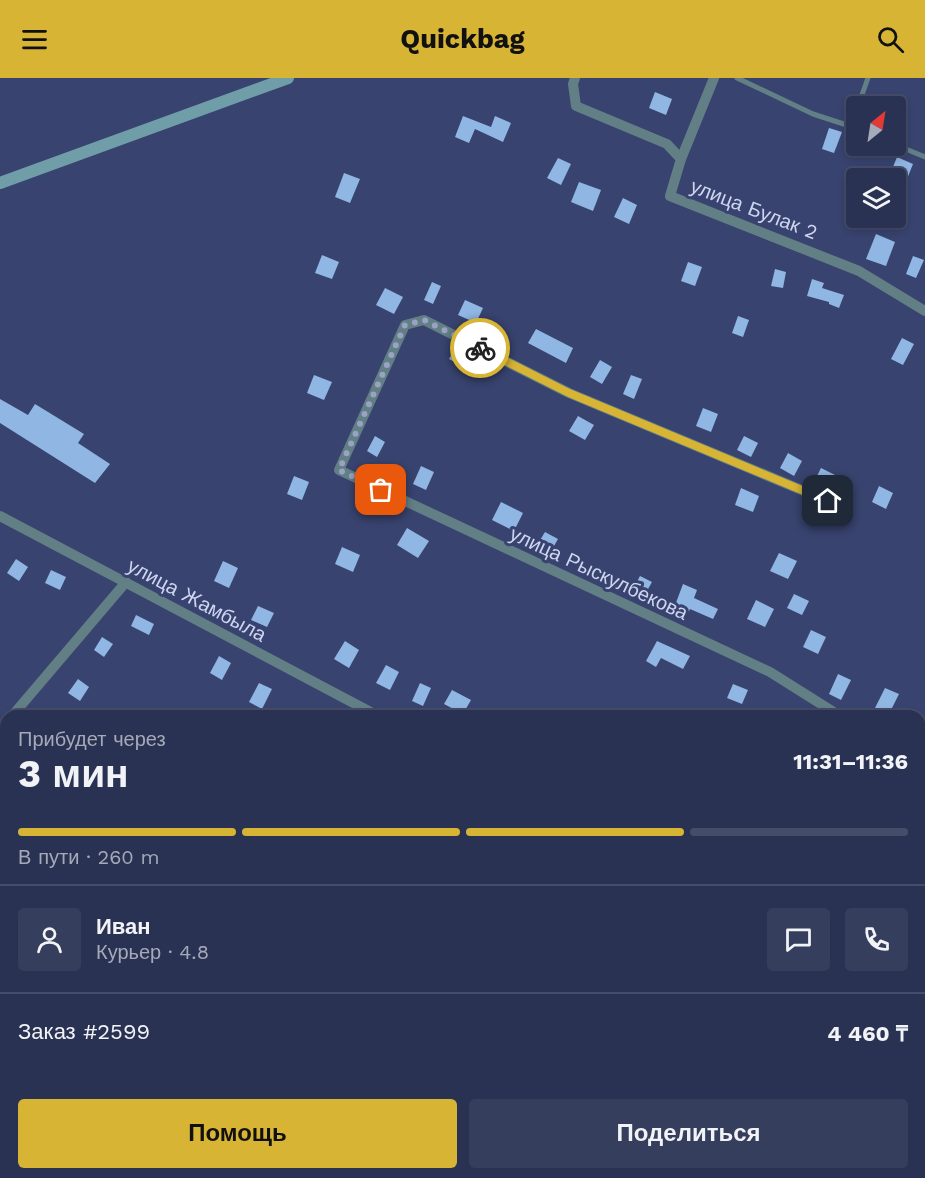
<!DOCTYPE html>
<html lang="ru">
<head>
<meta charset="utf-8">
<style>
	:root { --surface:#2a3253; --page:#363e5d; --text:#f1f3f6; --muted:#a5aab8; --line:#464d6a; --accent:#d8b434 }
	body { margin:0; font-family:"Work Sans",sans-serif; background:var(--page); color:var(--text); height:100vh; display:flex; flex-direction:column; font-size:22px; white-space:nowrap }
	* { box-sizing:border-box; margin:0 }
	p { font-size:20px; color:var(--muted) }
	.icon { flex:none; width:33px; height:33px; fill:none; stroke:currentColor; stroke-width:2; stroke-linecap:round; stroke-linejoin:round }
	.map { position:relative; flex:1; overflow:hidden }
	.sheet { position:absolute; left:0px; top:632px; width:926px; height:470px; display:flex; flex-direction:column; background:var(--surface); border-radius:18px 18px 0 0; box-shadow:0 3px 9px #0003,0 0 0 2px var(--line) }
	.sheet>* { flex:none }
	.needle { width:39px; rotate:30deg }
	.tools { position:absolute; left:846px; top:18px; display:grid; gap:12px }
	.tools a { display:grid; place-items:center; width:60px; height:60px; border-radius:6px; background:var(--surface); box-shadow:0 3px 9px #0003,0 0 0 2px var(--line); font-size:30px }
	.pin { position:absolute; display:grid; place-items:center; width:51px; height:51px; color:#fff; margin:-26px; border-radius:12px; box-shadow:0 3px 9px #0006 }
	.courier { position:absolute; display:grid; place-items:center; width:60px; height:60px; margin:-30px; border:4px solid #d8b434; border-radius:50%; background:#fff; color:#222; box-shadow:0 2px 8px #0007 }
	.headline em { font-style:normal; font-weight:700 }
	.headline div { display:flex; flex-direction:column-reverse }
	.headline { display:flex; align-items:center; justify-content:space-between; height:102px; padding:0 18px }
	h1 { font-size:39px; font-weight:700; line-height:45px }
	.bar { display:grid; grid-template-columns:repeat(4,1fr); gap:9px 6px; align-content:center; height:72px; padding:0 18px }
	.bar i { height:8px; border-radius:4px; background:var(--line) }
	.bar .current { background:var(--accent) }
	.bar p { grid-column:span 4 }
	.line { display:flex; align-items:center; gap:15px; padding:0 18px; border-top:2px solid var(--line) }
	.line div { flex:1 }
	.round { display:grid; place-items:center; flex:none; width:63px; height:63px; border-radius:6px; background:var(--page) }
	.button { display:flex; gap:12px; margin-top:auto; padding:12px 18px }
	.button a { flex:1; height:69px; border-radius:6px; background:var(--accent); color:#111; font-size:24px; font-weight:700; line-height:69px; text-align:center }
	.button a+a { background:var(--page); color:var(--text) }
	header { display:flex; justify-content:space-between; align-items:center; height:78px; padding:0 18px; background:var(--accent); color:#111; font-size:27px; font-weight:700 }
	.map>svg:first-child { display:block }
	.building { fill:#90b6e3 }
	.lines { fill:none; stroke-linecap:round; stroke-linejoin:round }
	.service { stroke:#627f85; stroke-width:5 }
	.minor { stroke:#627f85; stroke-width:10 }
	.secondary { stroke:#709ea8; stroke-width:12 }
	.done { stroke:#99a2c3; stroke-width:6; stroke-dasharray:0 10.8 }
	.route { stroke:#d8b434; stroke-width:8 }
	.labels { text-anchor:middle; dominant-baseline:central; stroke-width:6; stroke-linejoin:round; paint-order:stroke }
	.street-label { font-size:20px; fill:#cdd5f0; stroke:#38436f }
</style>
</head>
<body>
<header><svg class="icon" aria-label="menu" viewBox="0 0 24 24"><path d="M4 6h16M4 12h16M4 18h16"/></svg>Quickbag<svg class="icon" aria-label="search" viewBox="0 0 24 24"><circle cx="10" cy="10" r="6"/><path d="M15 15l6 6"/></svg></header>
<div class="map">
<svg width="925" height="1100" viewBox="0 0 925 1100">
	<rect width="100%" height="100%" fill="#38436f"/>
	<g class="building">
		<polygon points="655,14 672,21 666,37 649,30"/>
		<polygon points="463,38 491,49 495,38 511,45 503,64 475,51 469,65 455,59"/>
		<polygon points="829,50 842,54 834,75 822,71"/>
		<polygon points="897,79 913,86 907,101 891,94"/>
		<polygon points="558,80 571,86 561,107 547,100"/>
		<polygon points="344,95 360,101 350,125 335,119"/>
		<polygon points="579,104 601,112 593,133 571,124"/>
		<polygon points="623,120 637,127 629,146 614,139"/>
		<polygon points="876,156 895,164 886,188 866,181"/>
		<polygon points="322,177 339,184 332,201 315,195"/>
		<polygon points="913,178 924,182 916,200 906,196"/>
		<polygon points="688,184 702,189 695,208 681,203"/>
		<polygon points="775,191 786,194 783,210 771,208"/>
		<polygon points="812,201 824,205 822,210 844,217 839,230 829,226 829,224 807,218"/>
		<polygon points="432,204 441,208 433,226 424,222"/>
		<polygon points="385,210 403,219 394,236 376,227"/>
		<polygon points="465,222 483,230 476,245 458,237"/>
		<polygon points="738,238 749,242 743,259 732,255"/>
		<polygon points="536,251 573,270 566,285 528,265"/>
		<polygon points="902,260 914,266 903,287 891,281"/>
		<polygon points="456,268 473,276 466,290 449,281"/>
		<polygon points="600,282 612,289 602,306 590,299"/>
		<polygon points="314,297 332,304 324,322 307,315"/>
		<polygon points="631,297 642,301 634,321 623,316"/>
		<polygon points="0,321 28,337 35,326 84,356 78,365 110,386 95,405 0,345"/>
		<polygon points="703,330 718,336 711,354 696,348"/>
		<polygon points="578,338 594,347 585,362 569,353"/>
		<polygon points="375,358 385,364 377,379 367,373"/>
		<polygon points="744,358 758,365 751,379 737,372"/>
		<polygon points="788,375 802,383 794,398 780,390"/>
		<polygon points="421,388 434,394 426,412 413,406"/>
		<polygon points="821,390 837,398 829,415 812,408"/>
		<polygon points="294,398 309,404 302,422 287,416"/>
		<polygon points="879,408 893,415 886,431 872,424"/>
		<polygon points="741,410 759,418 753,434 735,427"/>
		<polygon points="501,424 523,435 514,453 492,442"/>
		<polygon points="407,450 429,463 418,480 397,467"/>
		<polygon points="545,454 558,461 550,475 537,467"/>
		<polygon points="342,469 360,477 353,494 335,486"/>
		<polygon points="779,475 797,483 788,501 770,493"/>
		<polygon points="16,481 28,489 19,503 7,495"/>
		<polygon points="223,483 238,490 229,510 214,503"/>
		<polygon points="51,492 66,499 60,512 45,505"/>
		<polygon points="640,498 652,504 643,520 632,513"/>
		<polygon points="683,506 697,512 694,520 718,531 713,541 690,531 688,535 674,530"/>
		<polygon points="794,516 809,523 802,537 787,530"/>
		<polygon points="756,522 774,531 765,549 747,541"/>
		<polygon points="258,528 274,535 267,549 251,542"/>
		<polygon points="136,537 154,546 149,557 131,548"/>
		<polygon points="811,552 826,559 818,576 803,569"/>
		<polygon points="102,559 113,566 104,579 94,572"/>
		<polygon points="345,563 359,572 349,590 334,581"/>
		<polygon points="657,563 690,578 683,591 661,580 656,589 646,583"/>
		<polygon points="219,578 231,585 222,602 210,595"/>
		<polygon points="386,587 399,594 390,612 376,605"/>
		<polygon points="838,596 851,602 841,622 829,616"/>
		<polygon points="78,601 89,609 80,623 68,615"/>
		<polygon points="259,605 272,611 262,631 249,624"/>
		<polygon points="420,605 431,610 423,628 412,623"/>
		<polygon points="733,606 748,612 742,626 727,620"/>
		<polygon points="885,610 899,616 888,638 874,632"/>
		<polygon points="452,612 471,622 463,636 444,626"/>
	</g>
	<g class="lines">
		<g class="service">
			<polyline points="737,0 813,36 856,50"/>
			<polyline points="858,28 868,0"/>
			<polyline points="852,48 856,34"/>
			<polyline points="896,67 925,79"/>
			<polyline points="0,1092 20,1100"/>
			<polyline points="113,1095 145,1100"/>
			<polyline points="58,1100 66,1095"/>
			<polyline points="155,1100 158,1095"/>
		</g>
		<g class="minor">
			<polyline points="575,0 573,6 576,28 667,66 681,81 670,118 859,193 925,233"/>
			<polyline points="681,81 714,0"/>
			<polyline points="828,423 569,315 424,242 405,247 339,392 770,594 840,638"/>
			<polyline points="0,438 378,638"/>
			<polyline points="12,638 126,504"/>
			<polyline points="0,651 6,644"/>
			<polyline points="920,687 925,690"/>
			<polyline points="0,694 6,707"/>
			<polyline points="0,873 6,868"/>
			<polyline points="920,924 925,927"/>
			<polyline points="328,1100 331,1095"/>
			<polyline points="628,1100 629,1095"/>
		</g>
		<polyline class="secondary" points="0,105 288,0"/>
	</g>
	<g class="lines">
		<polyline class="done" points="381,412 339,392 405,247 424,242 480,270"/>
		<polyline class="route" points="480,270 569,315 828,423"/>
	</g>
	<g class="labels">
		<g class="street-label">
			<text transform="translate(754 131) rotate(21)">улица Булак 2</text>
			<text transform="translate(599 495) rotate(25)">улица Рыскулбекова</text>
			<text transform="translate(197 522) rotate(28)">улица Жамбыла</text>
		</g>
	</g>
</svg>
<div class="tools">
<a><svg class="needle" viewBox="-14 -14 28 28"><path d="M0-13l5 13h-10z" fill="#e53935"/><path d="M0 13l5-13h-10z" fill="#a5aab8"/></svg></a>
<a><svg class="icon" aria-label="layers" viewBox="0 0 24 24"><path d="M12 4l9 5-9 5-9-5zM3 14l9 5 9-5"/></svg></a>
</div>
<div class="pin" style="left:381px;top:412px;background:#ea580c"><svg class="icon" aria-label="bag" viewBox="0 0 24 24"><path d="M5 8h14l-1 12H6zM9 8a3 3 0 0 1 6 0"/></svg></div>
<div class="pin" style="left:828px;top:423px;background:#1f2937"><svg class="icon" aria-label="home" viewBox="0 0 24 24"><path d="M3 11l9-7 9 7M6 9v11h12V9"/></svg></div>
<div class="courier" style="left:480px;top:270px"><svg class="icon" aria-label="bike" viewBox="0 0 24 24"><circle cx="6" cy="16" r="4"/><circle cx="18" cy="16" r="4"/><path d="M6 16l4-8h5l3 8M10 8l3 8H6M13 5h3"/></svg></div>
<section class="sheet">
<div class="headline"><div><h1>3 мин</h1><p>Прибудет через</p></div><em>11:31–11:36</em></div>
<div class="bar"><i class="current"></i><i class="current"></i><i class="current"></i><i></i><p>В пути · 260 m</p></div>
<div class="line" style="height:108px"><a class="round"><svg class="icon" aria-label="person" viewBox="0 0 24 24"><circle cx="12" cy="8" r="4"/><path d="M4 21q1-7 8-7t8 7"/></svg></a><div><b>Иван</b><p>Курьер · 4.8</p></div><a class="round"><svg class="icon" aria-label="chat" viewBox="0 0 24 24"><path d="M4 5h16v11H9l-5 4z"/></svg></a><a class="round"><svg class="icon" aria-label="phone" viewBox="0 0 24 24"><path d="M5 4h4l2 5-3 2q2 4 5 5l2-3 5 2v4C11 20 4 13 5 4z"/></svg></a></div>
<div class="line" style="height:78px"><div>Заказ #2599</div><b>4 460 ₸</b></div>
<div class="button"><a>Помощь</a><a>Поделиться</a></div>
</section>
</div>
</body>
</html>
